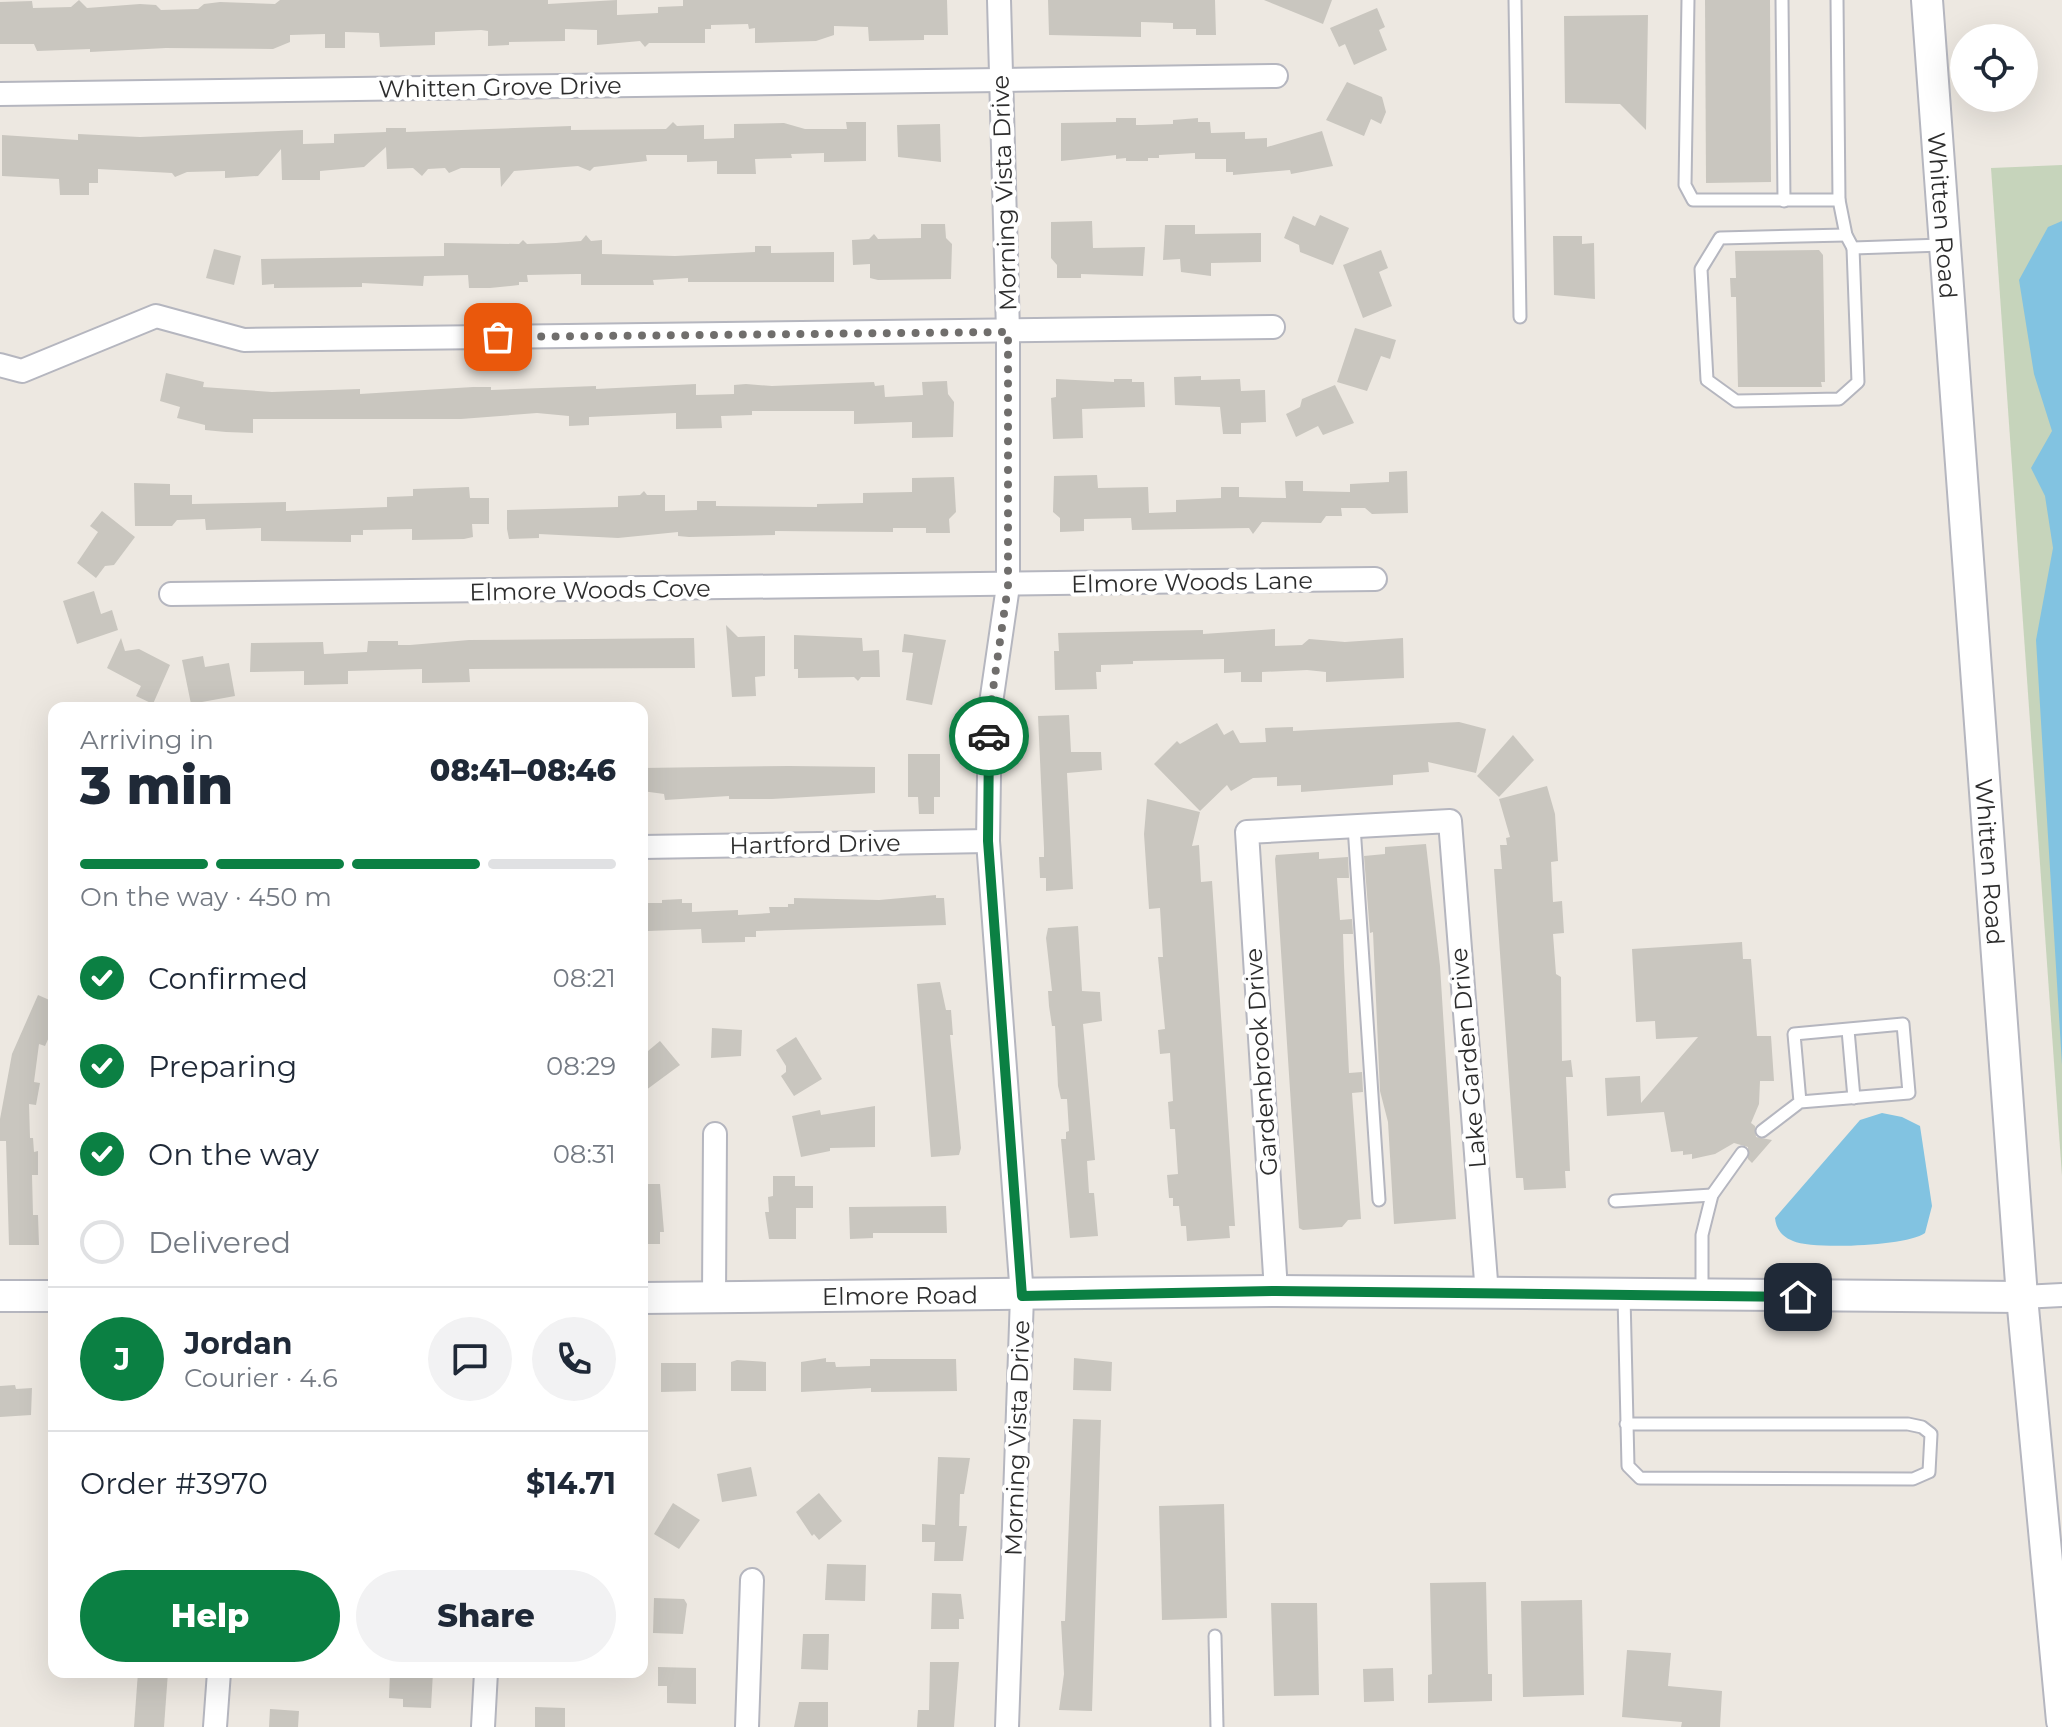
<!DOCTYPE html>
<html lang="en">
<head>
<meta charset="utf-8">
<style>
	:root { --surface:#fff; --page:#f2f2f3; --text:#1f2937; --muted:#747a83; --line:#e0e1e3; --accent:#0b8043 }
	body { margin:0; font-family:Montserrat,sans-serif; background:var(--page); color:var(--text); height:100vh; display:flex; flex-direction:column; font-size:30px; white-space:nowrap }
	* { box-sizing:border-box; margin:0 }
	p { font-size:26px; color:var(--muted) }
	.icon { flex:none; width:44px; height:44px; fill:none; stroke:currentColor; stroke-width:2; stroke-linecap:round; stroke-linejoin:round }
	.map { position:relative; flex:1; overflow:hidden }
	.side { position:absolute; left:48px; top:702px; width:600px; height:976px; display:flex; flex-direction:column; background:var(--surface); border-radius:16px; box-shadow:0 8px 32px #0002 }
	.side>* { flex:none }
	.buttons { position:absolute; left:1950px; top:24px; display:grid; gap:16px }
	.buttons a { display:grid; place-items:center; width:88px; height:88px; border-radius:50%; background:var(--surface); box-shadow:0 8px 32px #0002; font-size:40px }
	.pin { position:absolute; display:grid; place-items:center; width:68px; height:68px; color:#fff; margin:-34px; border-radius:16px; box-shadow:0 4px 12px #0006 }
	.courier { position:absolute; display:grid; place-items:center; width:80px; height:80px; margin:-40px; border:6px solid #0b8043; border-radius:50%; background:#fff; color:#222; box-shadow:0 2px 10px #0007 }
	.summary em { font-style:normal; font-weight:800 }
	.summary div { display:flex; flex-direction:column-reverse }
	.summary { display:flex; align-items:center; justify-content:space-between; height:136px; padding:0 32px }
	h1 { font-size:52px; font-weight:800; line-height:60px }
	.bar { display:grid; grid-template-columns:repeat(4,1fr); gap:12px 8px; align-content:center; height:96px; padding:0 32px }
	.bar i { height:10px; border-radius:6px; background:var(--line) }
	.bar .on { background:var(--accent) }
	.bar p { grid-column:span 4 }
	.line { display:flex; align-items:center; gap:20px; padding:0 32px; border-top:2px solid var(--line) }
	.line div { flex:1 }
	.round { display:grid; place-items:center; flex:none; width:84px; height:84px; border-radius:42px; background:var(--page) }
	ol { padding:0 32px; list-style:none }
	li { display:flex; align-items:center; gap:24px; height:88px }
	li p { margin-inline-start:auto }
	li .icon { padding:8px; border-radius:50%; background:var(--accent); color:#fff; stroke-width:4 }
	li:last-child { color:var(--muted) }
	li i { width:44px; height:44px; border:4px solid var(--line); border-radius:50% }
	.primary-button { display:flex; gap:16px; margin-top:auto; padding:16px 32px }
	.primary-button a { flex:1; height:92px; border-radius:48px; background:var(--accent); color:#fff; font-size:32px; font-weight:800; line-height:92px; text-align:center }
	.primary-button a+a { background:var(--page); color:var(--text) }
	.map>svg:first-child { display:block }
	.cemetery { fill:#c6d4bb }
	.water { fill:#82c3e1 }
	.building { fill:#c9c6bf }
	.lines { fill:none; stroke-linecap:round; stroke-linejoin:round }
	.lane-casing { stroke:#b5b6bf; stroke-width:15 }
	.street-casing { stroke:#b5b6bf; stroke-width:26 }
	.secondary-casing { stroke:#b5b6bf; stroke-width:34 }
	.lane { stroke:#fff; stroke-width:11 }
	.street { stroke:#fff; stroke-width:22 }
	.secondary { stroke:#fff; stroke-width:30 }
	.done { stroke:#706e6c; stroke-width:8; stroke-dasharray:0 14.4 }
	.route { stroke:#0b8043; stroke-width:10 }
	.labels { text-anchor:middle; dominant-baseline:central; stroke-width:8; stroke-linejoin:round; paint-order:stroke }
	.street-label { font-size:24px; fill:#2d2d2d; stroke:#fff }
</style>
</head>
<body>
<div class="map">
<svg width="2062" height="1727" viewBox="0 0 2062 1727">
	<rect width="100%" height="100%" fill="#ede8e1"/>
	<polygon class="cemetery" points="2062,165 2062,1176 1991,168"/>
	<g class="water">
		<polygon points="2062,221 2062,1065 2036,640 2053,548 2045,496 2031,468 2052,431 2034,374 2019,280 2048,227"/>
		<path d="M1882,1113L1902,1117L1920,1126L1932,1206L1925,1233C1907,1246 1814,1250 1793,1241C1782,1237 1776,1229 1775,1218L1860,1120Z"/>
	</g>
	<g class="building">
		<polygon points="79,0 87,8 140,4 156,5 161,10 198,9 204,4 220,2 275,4 280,0 548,0 548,4 617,0 617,15 658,13 658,7 683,6 683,0 947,0 948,35 924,35 924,40 869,41 868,27 834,26 834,35 816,41 755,43 755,28 749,29 748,24 711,25 711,29 705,29 705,43 649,43 645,47 640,41 597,45 597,30 565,29 565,41 509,42 509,45 488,46 488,31 481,30 435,32 435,45 380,47 379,33 345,32 345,48 325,48 325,34 290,35 290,42 273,49 166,48 90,52 90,49 37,51 34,44 0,44 0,2 32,1 33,8 71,7"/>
		<polygon points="1048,0 1215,0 1216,35 1196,35 1196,29 1173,29 1173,23 1141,22 1141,37 1049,35"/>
		<polygon points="1264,0 1332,0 1323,24"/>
		<polygon points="1705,0 1770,0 1771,182 1706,183"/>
		<polygon points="1377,8 1385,27 1379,30 1387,50 1354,65 1345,44 1339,47 1330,28"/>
		<polygon points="1648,15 1646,130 1620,104 1565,103 1564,16"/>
		<polygon points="1347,82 1382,97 1386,112 1381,124 1371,119 1364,136 1326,120"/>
		<polygon points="1116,118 1136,118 1136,125 1142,125 1173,124 1173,120 1198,118 1198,122 1210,122 1211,133 1245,132 1245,139 1267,138 1267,147 1322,131 1333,166 1291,174 1290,170 1233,175 1233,172 1226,172 1226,159 1195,159 1195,153 1159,155 1159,158 1148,158 1148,161 1126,161 1126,158 1116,159 1116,155 1061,161 1061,123 1116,122"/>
		<polygon points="673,122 677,126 704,125 704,139 734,138 734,124 784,123 805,129 847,129 846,122 866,122 866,161 824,162 824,153 791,154 792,158 755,159 756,174 717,174 717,161 687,162 687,155 646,155 647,161 594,167 590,171 578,166 514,171 501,187 500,168 461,168 449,173 445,168 428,169 422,176 413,168 387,169 386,147 364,167 320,171 320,180 282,180 281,149 258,176 225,178 225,171 187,172 175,177 172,173 98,169 98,183 89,183 89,195 60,195 59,179 2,176 2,135 78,140 78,134 140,137 303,130 303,144 334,143 334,134 386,132 386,128 406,128 406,132 571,126 571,130 666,129"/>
		<polygon points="940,124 941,162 898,157 897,125"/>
		<polygon points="1320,215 1349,228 1333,265 1300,252 1299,245 1284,238 1293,216 1315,226"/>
		<polygon points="1092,221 1093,248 1145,247 1143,276 1081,274 1081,278 1057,278 1057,265 1051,258 1051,222"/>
		<polygon points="921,224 945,224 946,238 952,244 951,279 878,280 870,278 870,264 853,265 852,240 869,239 874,234 878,239 921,238"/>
		<polygon points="1165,225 1195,225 1195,234 1261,233 1261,262 1211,263 1211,276 1181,272 1180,259 1163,260"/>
		<polygon points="586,235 591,241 602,240 602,254 675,256 755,252 755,246 771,246 771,253 834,252 834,282 688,282 688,278 653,280 654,285 581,285 581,274 576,274 527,275 528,282 519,282 519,285 490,288 469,288 468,275 424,276 423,286 362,283 362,287 274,288 274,284 262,285 261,259 444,256 444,243 519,244 523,240 527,244 556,243 581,241"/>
		<polygon points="1553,236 1582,236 1582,244 1594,243 1595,299 1554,295"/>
		<polygon points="214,249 241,256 234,285 206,278"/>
		<polygon points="1381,250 1388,268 1379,272 1392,306 1363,318 1343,265"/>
		<polygon points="1819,250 1823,255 1825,382 1821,382 1822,387 1738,387 1736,297 1731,297 1730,278 1736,278 1735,251"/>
		<polygon points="1355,328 1396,340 1390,359 1381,356 1367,391 1337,382"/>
		<polygon points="166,373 204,382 203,387 272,392 360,389 360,394 473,387 491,387 491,390 596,386 596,389 696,384 696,395 734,394 734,385 746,384 772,386 874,382 875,386 884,385 885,397 923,395 922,382 947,381 948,394 954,402 953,437 912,438 912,422 854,424 854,411 752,411 752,415 721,416 722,428 676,429 676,413 589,417 589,425 569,426 569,416 537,413 461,419 253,419 253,433 226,432 205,430 205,425 177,418 180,407 160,401"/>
		<polygon points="1201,376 1201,380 1240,379 1241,391 1265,390 1266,422 1241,423 1241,434 1223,434 1220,407 1175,405 1174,377"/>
		<polygon points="1056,379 1114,382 1114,379 1132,379 1132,382 1144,382 1145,407 1082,409 1083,438 1053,439 1051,398 1056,397"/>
		<polygon points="1335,385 1354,423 1323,435 1318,426 1296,437 1286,414 1300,407 1302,399"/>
		<polygon points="1407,471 1408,513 1372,514 1365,508 1341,508 1342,516 1326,516 1321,523 1262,522 1253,534 1249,528 1132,530 1131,518 1084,519 1084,531 1060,532 1060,518 1053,512 1054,476 1097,475 1098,488 1148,487 1149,513 1176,512 1176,500 1221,498 1221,487 1239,487 1239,497 1286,498 1285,481 1303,481 1303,491 1350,492 1350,484 1389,482 1389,472"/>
		<polygon points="954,477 956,512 949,519 950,533 926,533 926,528 893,528 893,532 775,531 775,535 689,537 678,536 678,532 618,538 539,534 539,538 509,539 507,529 507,510 618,507 618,496 640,495 644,491 647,495 665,495 665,511 697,510 697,501 716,501 716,506 817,507 817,504 863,503 863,493 912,492 912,478"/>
		<polygon points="134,483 170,484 170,495 192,495 192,504 286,502 286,511 387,507 387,497 413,496 413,489 469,487 470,498 489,498 489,524 472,524 473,537 464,539 412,540 412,529 363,530 363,535 351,535 351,542 261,541 261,528 206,530 205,519 177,520 172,526 135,526"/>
		<polygon points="102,511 135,537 114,565 105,566 96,578 77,563 98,532 90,526"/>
		<polygon points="94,591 101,614 112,610 118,630 77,644 63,601"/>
		<polygon points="726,625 738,637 765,636 765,676 755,677 756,696 732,697"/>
		<polygon points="1275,629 1275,646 1302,645 1309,639 1345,642 1403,638 1404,678 1326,682 1326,672 1307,670 1262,672 1262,682 1241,682 1241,672 1224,673 1224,659 1133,661 1133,664 1101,665 1101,672 1096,672 1097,689 1055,690 1054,651 1059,651 1058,633 1203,630 1203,634"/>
		<polygon points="904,634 946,640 932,705 906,700 913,653 902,652"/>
		<polygon points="794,635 862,638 863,651 879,650 880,677 861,677 858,681 854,677 798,678 798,669 794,669"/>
		<polygon points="121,638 125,651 139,649 170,665 153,704 136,696 141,686 107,668"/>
		<polygon points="694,638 695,668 469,669 470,682 422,683 422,669 348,671 348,684 304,685 304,671 250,672 251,643 323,642 324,654 367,652 368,641 398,641 398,645 410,645 469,640"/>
		<polygon points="203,656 205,667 229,663 235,696 191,704 182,660"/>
		<polygon points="1069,715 1071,752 1101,752 1102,770 1067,773 1073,889 1046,891 1046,878 1040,878 1039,857 1044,857 1044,848 1038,716"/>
		<polygon points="1459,722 1486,729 1476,773 1428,762 1429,772 1393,775 1393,785 1301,792 1301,785 1277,786 1277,777 1253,778 1231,791 1227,785 1200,811 1154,764 1177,741 1180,744 1217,723 1224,735 1233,730 1240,743 1266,742 1265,728 1293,727 1293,731"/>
		<polygon points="1513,735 1534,760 1499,797 1477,776"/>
		<polygon points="908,754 940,754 940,797 934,797 934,814 919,814 918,797 908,797"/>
		<polygon points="789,766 875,767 875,793 772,799 729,799 729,796 665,800 664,794 642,791 642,768"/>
		<polygon points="1547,786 1555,814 1558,861 1551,862 1553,902 1562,901 1564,933 1553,934 1556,974 1561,977 1562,1061 1571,1060 1573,1077 1566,1077 1570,1171 1565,1171 1566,1188 1524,1190 1523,1178 1516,1178 1494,869 1502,869 1500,845 1507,845 1506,838 1510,837 1499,799"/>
		<polygon points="1147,799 1200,812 1192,846 1199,845 1201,882 1212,881 1235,1226 1229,1226 1230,1238 1187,1241 1186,1226 1181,1226 1179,1206 1173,1206 1173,1198 1169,1198 1167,1175 1178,1174 1175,1129 1170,1129 1168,1102 1173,1101 1170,1053 1160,1054 1158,1030 1165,1029 1158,957 1163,957 1160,908 1149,909 1144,834"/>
		<polygon points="1426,844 1440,966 1456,1219 1394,1224 1388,1122 1380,1091 1373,932 1370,933 1364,856 1385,854 1385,847"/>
		<polygon points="1319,852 1319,859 1348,857 1349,878 1337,878 1340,920 1352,919 1353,934 1343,934 1344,966 1349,1073 1362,1072 1363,1092 1352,1093 1361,1219 1348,1220 1342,1227 1303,1230 1299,1228 1275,859 1276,855"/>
		<polygon points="936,895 936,898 944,898 946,925 756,931 756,937 745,937 745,942 702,943 701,929 648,931 648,903 662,903 662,900 682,899 682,903 692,903 692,912 738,910 738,915 770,913 769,907 788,907 788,904 794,904 794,898 879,900"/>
		<polygon points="1078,926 1082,991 1100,992 1102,1021 1083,1024 1095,1160 1087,1161 1089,1193 1094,1193 1098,1236 1070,1238 1061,1139 1066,1139 1066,1132 1069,1131 1067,1099 1061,1099 1058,1086 1055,1026 1052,1026 1049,1006 1048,991 1052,991 1046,938 1048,928"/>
		<polygon points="1742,942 1743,959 1751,959 1757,1036 1771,1036 1774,1081 1760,1081 1759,1104 1751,1123 1755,1126 1756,1137 1772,1140 1752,1163 1748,1159 1748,1147 1734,1143 1715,1154 1692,1159 1692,1154 1683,1155 1683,1151 1671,1152 1664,1112 1607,1116 1605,1078 1640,1076 1641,1103 1698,1037 1656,1039 1655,1021 1636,1022 1632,949"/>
		<polygon points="940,982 946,1010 951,1010 953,1035 950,1035 961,1148 959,1155 931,1157 917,984"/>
		<polygon points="38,995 54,1002 54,1026 45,1046 39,1044 34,1082 40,1083 36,1105 29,1104 30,1138 33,1138 34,1152 38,1151 38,1175 32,1175 33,1215 38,1215 39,1245 9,1245 6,1141 0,1141 0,1119 12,1054"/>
		<polygon points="712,1028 742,1030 741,1056 711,1058"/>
		<polygon points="796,1037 822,1079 794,1096 781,1076 786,1072 786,1066 776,1050"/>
		<polygon points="660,1041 680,1065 642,1093 642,1056"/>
		<polygon points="875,1106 875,1147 830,1148 830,1151 801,1157 792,1116 820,1110 821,1115"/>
		<polygon points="773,1176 795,1176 795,1186 813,1186 813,1208 796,1208 796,1239 769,1239 765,1212 769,1212 768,1197 773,1196"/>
		<polygon points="642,1184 660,1184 664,1232 660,1232 660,1244 642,1244"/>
		<polygon points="946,1206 947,1233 873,1233 873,1238 850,1239 849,1207"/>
		<polygon points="826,1358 826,1362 835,1362 836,1367 870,1366 870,1359 956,1359 957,1391 871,1392 871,1388 801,1392 801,1362"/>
		<polygon points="1074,1358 1112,1362 1111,1391 1073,1390"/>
		<polygon points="737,1360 766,1362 766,1391 731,1391 731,1362"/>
		<polygon points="661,1363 696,1363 696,1391 661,1392"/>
		<polygon points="15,1385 16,1389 32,1388 31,1415 0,1417 0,1386"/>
		<polygon points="1073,1419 1101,1420 1092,1711 1059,1710 1064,1674 1061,1621 1065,1621"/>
		<polygon points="938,1457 970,1458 964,1494 960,1494 959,1526 967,1526 963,1561 934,1561 935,1542 922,1542 922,1524 935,1525"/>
		<polygon points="751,1467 757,1496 722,1502 717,1474"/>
		<polygon points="819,1493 842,1521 819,1540 814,1534 812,1536 796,1512"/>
		<polygon points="673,1503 700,1520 679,1549 654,1534"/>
		<polygon points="1224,1504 1227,1618 1162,1620 1159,1506"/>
		<polygon points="827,1564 866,1565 865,1601 825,1600"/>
		<polygon points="1486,1582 1488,1674 1492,1674 1492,1701 1428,1703 1428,1675 1432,1674 1430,1583"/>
		<polygon points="932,1593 961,1594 964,1619 959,1619 959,1629 931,1629"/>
		<polygon points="654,1598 684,1599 687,1604 683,1634 653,1633"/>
		<polygon points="1582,1600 1584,1695 1523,1697 1521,1601"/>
		<polygon points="1271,1603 1317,1603 1319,1695 1274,1696"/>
		<polygon points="803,1634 829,1634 828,1670 801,1669"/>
		<polygon points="1627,1650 1671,1653 1668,1686 1722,1691 1720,1727 1681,1727 1682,1722 1622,1717"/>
		<polygon points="930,1662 959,1662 954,1727 917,1727 918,1710 929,1710"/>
		<polygon points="658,1667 696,1668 696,1704 667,1703 667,1686 658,1686"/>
		<polygon points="1393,1668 1394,1701 1364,1702 1363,1669"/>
		<polygon points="138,1672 168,1672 164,1727 134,1727"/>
		<polygon points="390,1672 433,1672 431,1708 403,1707 403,1699 389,1698"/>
		<polygon points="799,1702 828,1702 828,1727 794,1727"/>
		<polygon points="535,1707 565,1708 565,1727 535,1727"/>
		<polygon points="270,1709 299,1711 298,1727 269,1727"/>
	</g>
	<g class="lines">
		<defs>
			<g id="lane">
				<polyline points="1515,0 1520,317"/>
				<polyline points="1688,0 1685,185 1693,200 1839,200 1846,235 1853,248 1942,245"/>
				<polyline points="1782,0 1784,201"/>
				<polyline points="1837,0 1839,200"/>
				<polyline points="1846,235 1720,238 1701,269 1707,380 1736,401 1839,399 1858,382 1853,248"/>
				<polyline points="1354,826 1379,1200"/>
				<polyline points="1848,1030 1854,1098"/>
				<polyline points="1762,1131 1800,1102 1909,1093 1903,1024 1794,1034 1800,1102"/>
				<polyline points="1615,1201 1712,1195"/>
				<polyline points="1702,1292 1702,1235 1712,1195 1742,1153"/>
				<polyline points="1624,1296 1628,1466 1640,1478 1913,1479 1929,1472 1931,1434 1922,1427 1908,1424 1626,1424"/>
				<polyline points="1215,1636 1217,1727"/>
			</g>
			<g id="street">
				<polyline points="999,0 1008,332 1008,586 990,710 988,841 1022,1296 1007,1727"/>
				<polyline points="0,94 1276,76"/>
				<polyline points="0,365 22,371 156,316 244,340 1273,327"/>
				<polyline points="171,594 1375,579"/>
				<polyline points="642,847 988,841"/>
				<polyline points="1276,1291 1247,832 1450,821 1487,1294"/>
				<polyline points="714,1297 715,1134"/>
				<polyline points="2022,1297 2062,1295"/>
				<polyline points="215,1727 219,1672"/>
				<polyline points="483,1727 486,1672"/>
				<polyline points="747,1727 752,1580"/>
			</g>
			<g id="secondary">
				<path id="s1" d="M1927,0L2022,1297L2062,1721"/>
				<polyline points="0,1296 54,1296"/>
				<path id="s2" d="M642,1298L1276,1291L2022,1297"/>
			</g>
		</defs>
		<use href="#lane" class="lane-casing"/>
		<use href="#street" class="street-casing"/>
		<use href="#secondary" class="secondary-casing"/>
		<use href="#lane" class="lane"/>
		<use href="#street" class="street"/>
		<use href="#secondary" class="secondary"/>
	</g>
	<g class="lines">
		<polyline class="done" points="498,337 1008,332 1008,586 990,710 989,736"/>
		<polyline class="route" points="989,736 988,841 1022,1296 1276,1291 1798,1297"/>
	</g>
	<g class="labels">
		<g class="street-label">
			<text transform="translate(500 87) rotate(-1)">Whitten Grove Drive</text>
			<text transform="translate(1004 193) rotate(-92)">Morning Vista Drive</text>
			<text stroke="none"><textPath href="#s1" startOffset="216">Whitten Road</textPath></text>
			<text transform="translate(1192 582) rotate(-1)">Elmore Woods Lane</text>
			<text transform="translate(590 590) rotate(-1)">Elmore Woods Cove</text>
			<text transform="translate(815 844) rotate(-1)">Hartford Drive</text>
			<text stroke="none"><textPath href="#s1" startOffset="864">Whitten Road</textPath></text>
			<text transform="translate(1468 1058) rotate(-95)">Lake Garden Drive</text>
			<text transform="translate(1261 1062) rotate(-94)">Gardenbrook Drive</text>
			<text stroke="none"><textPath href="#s2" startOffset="258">Elmore Road</textPath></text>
			<text transform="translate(1017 1438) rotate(-88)">Morning Vista Drive</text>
		</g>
	</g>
</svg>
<div class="buttons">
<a><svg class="icon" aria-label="locate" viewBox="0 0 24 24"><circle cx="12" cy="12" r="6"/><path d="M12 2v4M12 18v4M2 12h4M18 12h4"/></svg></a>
</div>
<div class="pin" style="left:498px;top:337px;background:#ea580c"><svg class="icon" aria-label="bag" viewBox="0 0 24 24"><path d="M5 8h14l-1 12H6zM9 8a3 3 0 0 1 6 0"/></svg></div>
<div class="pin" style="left:1798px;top:1297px;background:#1f2937"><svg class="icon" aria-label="home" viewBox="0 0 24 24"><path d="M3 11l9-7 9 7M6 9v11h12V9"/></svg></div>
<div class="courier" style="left:989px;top:736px"><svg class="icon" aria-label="car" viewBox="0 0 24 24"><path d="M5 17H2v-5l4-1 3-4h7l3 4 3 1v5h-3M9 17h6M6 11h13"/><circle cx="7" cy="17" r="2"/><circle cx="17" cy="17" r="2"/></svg></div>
<section class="side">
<div class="summary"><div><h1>3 min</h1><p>Arriving in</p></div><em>08:41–08:46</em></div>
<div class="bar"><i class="on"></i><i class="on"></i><i class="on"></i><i></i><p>On the way · 450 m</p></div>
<ol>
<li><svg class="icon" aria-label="check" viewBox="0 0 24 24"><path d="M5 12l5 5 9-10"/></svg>Confirmed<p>08:21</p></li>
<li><svg class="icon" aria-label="check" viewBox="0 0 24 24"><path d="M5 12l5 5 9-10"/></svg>Preparing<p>08:29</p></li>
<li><svg class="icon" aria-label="check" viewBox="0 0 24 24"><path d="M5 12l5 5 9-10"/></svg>On the way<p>08:31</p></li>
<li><i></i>Delivered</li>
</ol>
<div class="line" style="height:144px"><b class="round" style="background:var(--accent);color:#fff">J</b><div><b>Jordan</b><p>Courier · 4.6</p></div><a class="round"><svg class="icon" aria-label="chat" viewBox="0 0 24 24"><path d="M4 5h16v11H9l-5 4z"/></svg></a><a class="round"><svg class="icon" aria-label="phone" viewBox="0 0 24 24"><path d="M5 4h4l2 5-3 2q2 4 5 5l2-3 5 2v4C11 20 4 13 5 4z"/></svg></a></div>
<div class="line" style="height:104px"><div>Order #3970</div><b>$14.71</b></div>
<div class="primary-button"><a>Help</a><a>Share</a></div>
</section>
</div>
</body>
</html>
